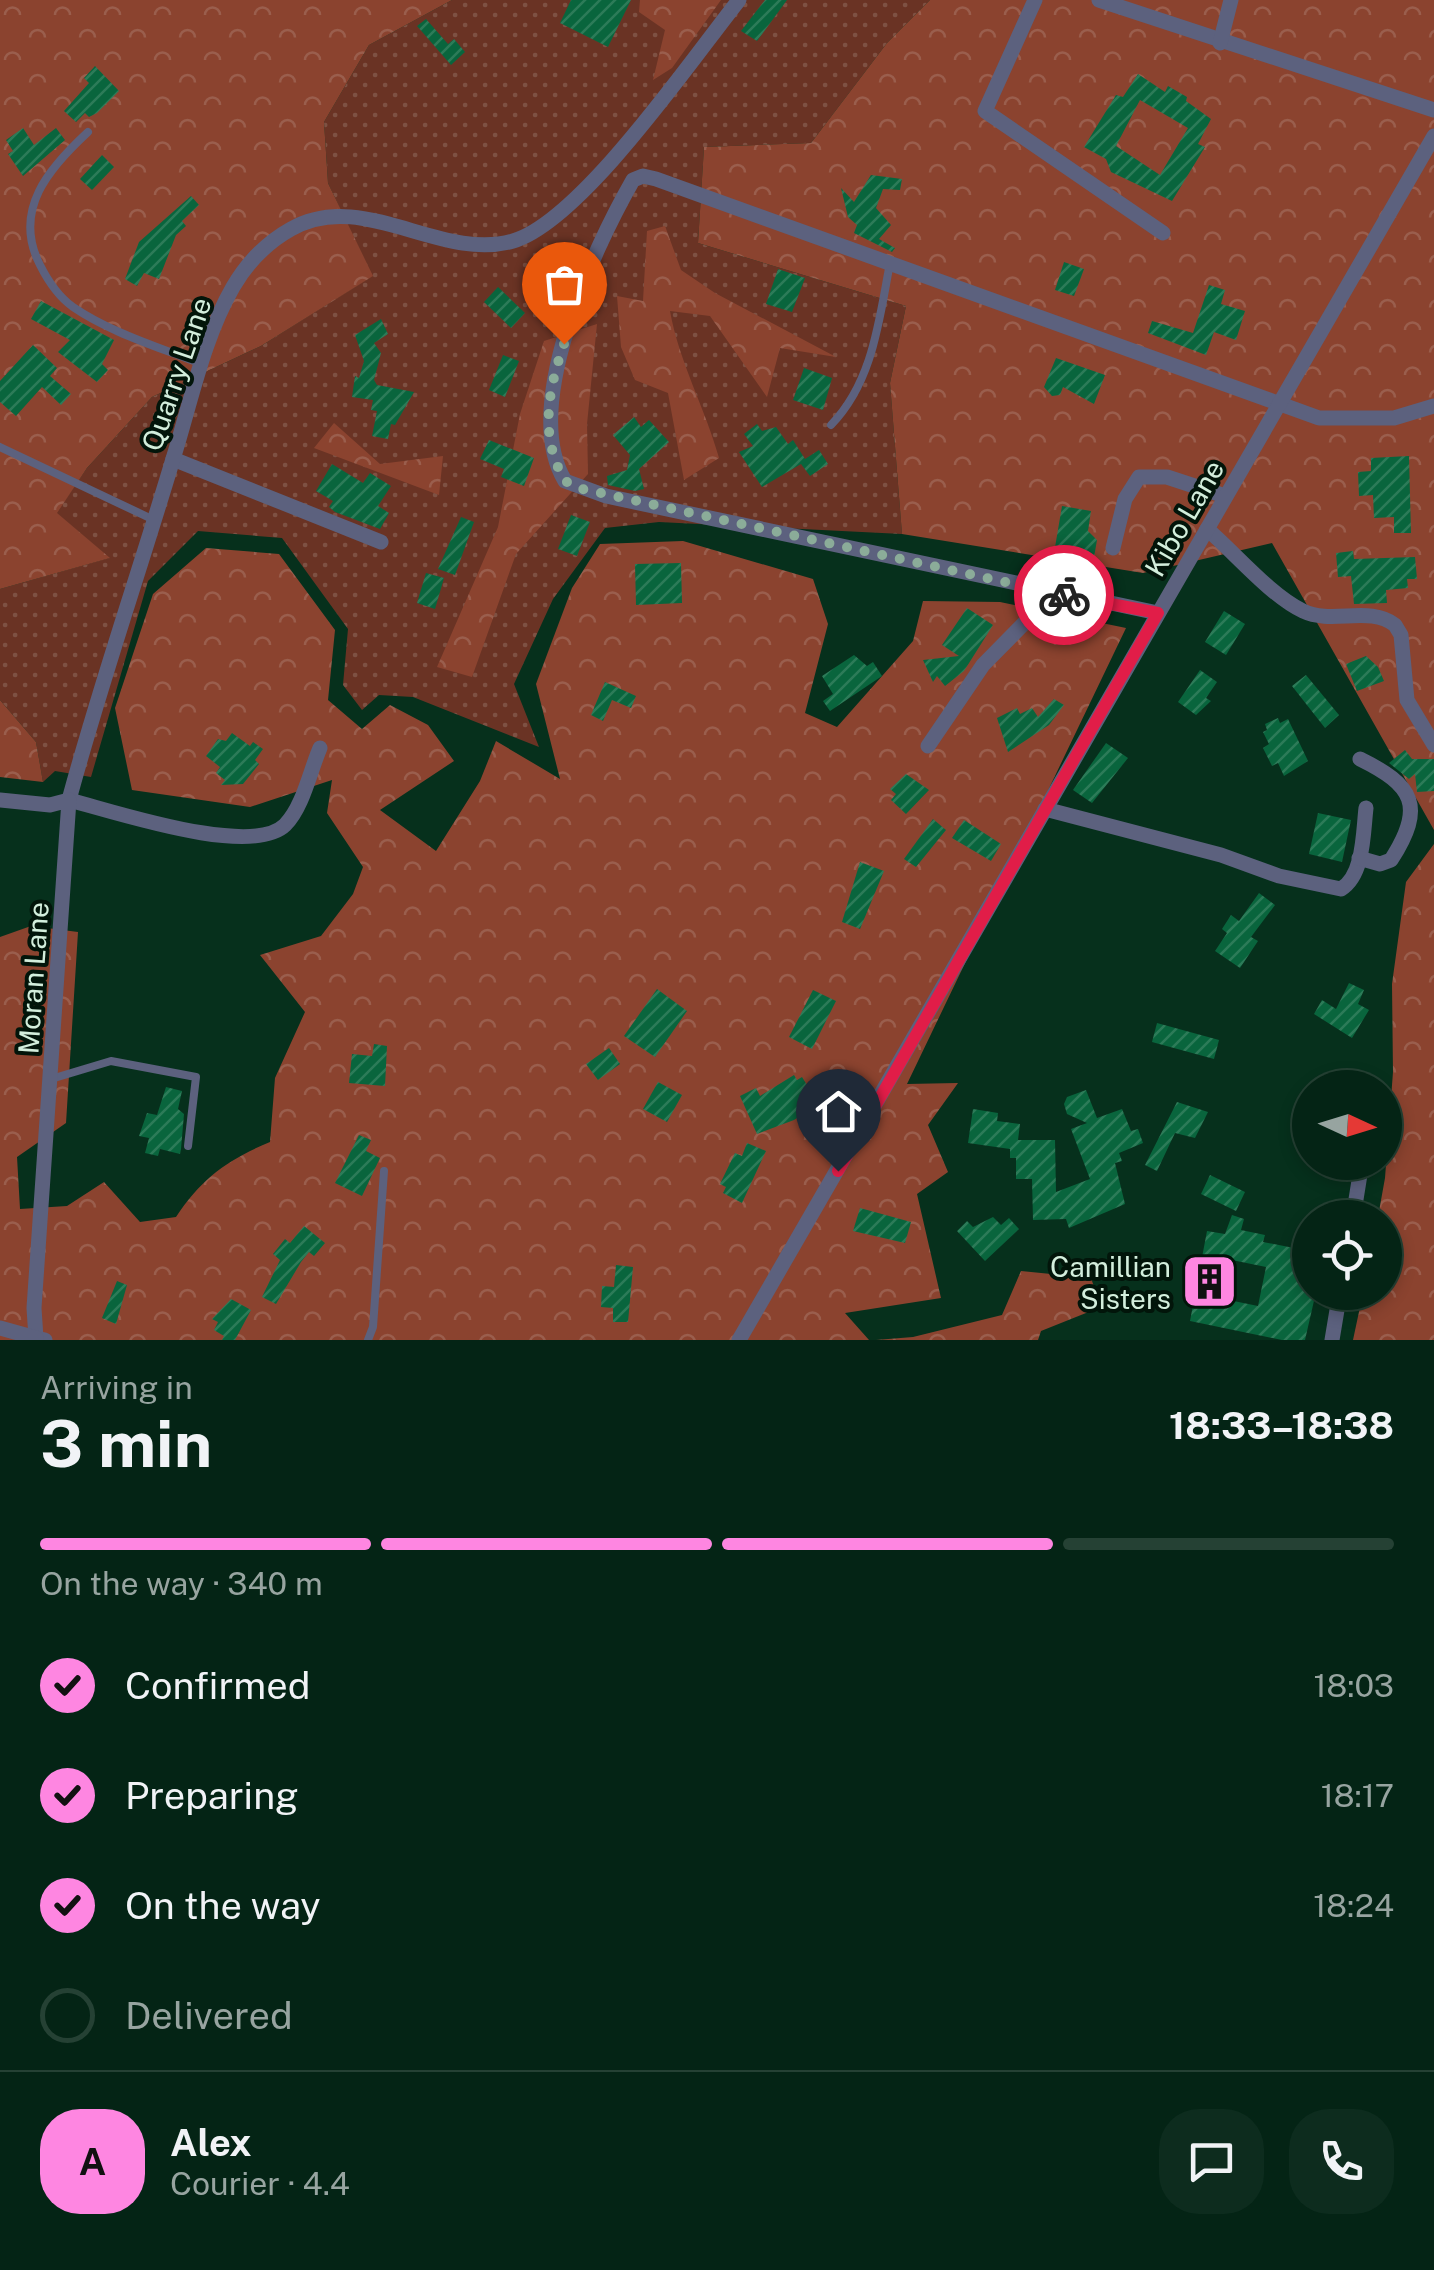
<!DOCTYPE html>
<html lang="en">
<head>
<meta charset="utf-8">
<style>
	:root { --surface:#042415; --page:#0d2c1e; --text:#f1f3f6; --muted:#97a4a0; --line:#254134; --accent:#fe86e1 }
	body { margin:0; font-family:"Public Sans",sans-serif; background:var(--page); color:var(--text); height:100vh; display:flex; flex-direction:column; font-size:38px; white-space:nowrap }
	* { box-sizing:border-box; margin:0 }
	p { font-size:32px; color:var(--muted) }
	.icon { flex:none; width:55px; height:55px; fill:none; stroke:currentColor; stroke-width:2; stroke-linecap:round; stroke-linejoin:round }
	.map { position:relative; height:1340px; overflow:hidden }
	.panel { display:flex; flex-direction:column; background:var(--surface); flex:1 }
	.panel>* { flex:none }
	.needle { width:65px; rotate:94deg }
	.controls { position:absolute; left:1292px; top:1070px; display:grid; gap:20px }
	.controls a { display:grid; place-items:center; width:110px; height:110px; border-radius:50%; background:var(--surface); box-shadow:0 5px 15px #0003,0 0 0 2px var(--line); font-size:50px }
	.pin { position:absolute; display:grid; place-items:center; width:85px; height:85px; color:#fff; margin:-102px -42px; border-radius:50% 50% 50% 0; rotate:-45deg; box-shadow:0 0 10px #0007 }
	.pin .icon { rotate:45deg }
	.courier { position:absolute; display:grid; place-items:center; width:100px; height:100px; margin:-50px; border:8px solid #e11d48; border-radius:50%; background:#fff; color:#222; box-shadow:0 2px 12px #0007 }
	.overview em { font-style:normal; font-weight:700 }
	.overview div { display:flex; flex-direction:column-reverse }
	.overview { display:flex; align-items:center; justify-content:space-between; height:170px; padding:0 40px }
	h1 { font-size:65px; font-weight:700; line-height:75px }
	.bar { display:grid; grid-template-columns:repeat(4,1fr); gap:15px 10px; align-content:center; height:120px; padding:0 40px }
	.bar i { height:12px; border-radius:8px; background:var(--line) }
	.bar .selected { background:var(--accent) }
	.bar p { grid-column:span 4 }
	.line { display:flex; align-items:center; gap:25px; padding:0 40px; border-top:2px solid var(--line) }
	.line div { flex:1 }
	.round { display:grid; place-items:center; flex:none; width:105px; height:105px; border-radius:40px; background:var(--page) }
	ol { padding:0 40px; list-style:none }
	li { display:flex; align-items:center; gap:30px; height:110px }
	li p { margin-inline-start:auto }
	li .icon { padding:10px; border-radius:50%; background:var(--accent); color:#111; stroke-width:4 }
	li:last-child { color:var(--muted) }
	li i { width:55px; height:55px; border:5px solid var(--line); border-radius:50% }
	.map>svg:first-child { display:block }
	.grass { fill:url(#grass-dots) }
	.forest { fill:url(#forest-crowns) }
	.building { fill:url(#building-hatch); fill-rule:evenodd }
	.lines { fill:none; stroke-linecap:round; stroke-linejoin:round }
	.lane { stroke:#5c617e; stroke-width:8 }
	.street { stroke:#5c617e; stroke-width:15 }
	.done { stroke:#8bac99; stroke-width:10; stroke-dasharray:0 18 }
	.route { stroke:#e11d48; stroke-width:12 }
	.labels { text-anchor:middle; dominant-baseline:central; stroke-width:8; stroke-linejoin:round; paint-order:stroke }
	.street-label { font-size:28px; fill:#d3eedc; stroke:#02150a }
	.poi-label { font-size:28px; fill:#d3eedc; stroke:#02150a; text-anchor:end }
</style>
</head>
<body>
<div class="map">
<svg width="1434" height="1340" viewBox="0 0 1434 1340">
	<defs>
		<pattern id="grass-dots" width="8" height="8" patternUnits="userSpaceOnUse" patternTransform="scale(2.5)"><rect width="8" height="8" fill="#6a3324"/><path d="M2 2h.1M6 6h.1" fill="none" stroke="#7e5143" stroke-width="1.8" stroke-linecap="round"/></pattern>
		<pattern id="forest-crowns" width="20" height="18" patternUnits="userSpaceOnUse" patternTransform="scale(2.5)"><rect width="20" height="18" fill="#8b432f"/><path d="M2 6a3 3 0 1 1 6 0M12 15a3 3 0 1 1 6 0" fill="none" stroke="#9a5e4d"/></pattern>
		<pattern id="building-hatch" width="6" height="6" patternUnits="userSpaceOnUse" patternTransform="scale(2.5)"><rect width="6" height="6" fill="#09653d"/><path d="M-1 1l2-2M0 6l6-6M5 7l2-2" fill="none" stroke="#2c7b58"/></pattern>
	</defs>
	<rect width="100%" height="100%" fill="#06301c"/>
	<polygon class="grass" points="452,0 930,0 887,43 811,143 704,147 698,243 906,306 890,383 902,534 659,522 605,528 553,599 514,684 539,747 413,697 379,695 362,710 343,685 348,629 282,538 198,531 148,581 91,777 55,771 43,782 36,742 0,700 0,589 109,558 56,513 87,468 152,397 261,346 372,276 328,183 324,122 369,45"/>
	<g class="forest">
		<polygon points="0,0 452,0 369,45 324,122 328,183 373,276 261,346 152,397 87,468 57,513 110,558 0,589"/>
		<polygon points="640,0 721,0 672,68 653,80 665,30 639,12"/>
		<polygon points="930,0 1434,0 1434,830 1272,543 1143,573 902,534 890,383 906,306 698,243 704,147 811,143 887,43"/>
		<path d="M665,226L681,270L715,293L836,357L780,348L767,397L710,316L670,311C679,362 705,408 719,458L684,480L668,393L635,380L621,347L617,296L643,301L647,231Z"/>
		<polygon points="597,324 587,424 588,474 516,554 472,677 437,667 498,527 520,414 544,341"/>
		<polygon points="334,423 380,464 443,456 439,495 314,448"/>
		<path d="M683,541L813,579L828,624L805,713L837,727L913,641L923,601L1000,602L1126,628L907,1084L958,1083L928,1125L948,1172L917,1194L941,1298L845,1313L869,1340H0V937L31,926L78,932L66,1123L17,1157L20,1209L67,1206L104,1182L140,1222L176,1217C202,1178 227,1160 270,1142L275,1078L305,1012L260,955L321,936L353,894L363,867L327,813L332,780L250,807L132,790L115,708L153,594L206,548L279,554L335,630L328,700L362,729L390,705L428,725L454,761L380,810L436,851L480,781L496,741L560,779L536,684L572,588L600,544Z"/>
		<polygon points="0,700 36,742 43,782 0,777"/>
		<polygon points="1434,844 1434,1340 1353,1340 1363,1293 1385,1292 1385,1218 1378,1217 1385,1178 1393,1072 1392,984 1406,882"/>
		<polygon points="1021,1271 1091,1278 1101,1307 1041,1331 1038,1340 876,1340 913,1337 1002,1315"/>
	</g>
	<g class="building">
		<polygon points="571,0 631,0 608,47 560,23"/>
		<polygon points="765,0 787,0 757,41 741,31"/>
		<polygon points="426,19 448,44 454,39 465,52 451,65 417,26"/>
		<polygon points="95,66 119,91 97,113 89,117 85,113 76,122 64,111 89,83 84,78"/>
		<path d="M1138,74L1165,92L1168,86L1187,97L1186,101L1211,119L1198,144L1205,147L1172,201L1111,172L1106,159L1084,147L1116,95L1123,97ZM1140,100L1188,128L1160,175L1116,146Z"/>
		<polygon points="23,128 34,145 56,128 65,140 23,176 8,154 13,151 6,140"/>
		<polygon points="102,155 114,167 92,190 80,179"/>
		<polygon points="871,175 902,179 900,190 883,189 876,208 891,225 879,239 895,248 892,252 854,233 857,225 848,217 841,188 854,202"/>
		<polygon points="191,196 199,205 182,221 186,226 176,235 159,279 144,273 137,286 125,279 139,242"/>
		<polygon points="1064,262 1084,269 1074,296 1055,290"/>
		<polygon points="778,269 805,278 792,312 766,304"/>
		<polygon points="1209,285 1225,290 1221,304 1245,311 1236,340 1214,332 1206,355 1148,333 1152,321 1193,333"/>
		<polygon points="498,287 525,313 511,328 484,302"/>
		<polygon points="41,301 114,340 102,364 108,370 97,382 58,352 70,340 31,319"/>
		<polygon points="381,319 388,334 374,343 381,353 374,380 377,385 414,392 395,425 391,424 388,439 372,436 377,411 371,410 373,400 352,397 355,376 359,378 364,361 355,335"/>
		<polygon points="33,345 57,368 50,376 71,394 61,405 42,387 16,416 0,402 0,381"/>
		<polygon points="503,355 519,361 505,397 489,390"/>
		<polygon points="1056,358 1105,375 1094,404 1063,387 1060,395 1052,396 1044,387"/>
		<polygon points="804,368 832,378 823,410 793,400"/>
		<polygon points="634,417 641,427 649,420 669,442 639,469 644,489 635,491 608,485 607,476 627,470 630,455 613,435"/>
		<polygon points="757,424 762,431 776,427 788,444 793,440 805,459 819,450 828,464 810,476 801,464 762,487 739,452 753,446 744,434"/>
		<polygon points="489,440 534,458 524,486 501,477 504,469 480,459"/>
		<polygon points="1409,456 1411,533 1394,533 1394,517 1374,518 1373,495 1359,496 1358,472 1371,471 1371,458"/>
		<polygon points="332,464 363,483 370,473 391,486 378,506 389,513 380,529 335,512 329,507 333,501 316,491"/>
		<polygon points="1062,506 1091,511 1088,531 1097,540 1092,569 1085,573 1076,567 1052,565"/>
		<polygon points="571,515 590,522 577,556 558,549"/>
		<polygon points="461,517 474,522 455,575 438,569"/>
		<polygon points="1353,551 1354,559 1415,557 1417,579 1407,579 1408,588 1386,590 1387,603 1354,604 1351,576 1338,577 1336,553"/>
		<polygon points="681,563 682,603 636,605 635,564"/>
		<polygon points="426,573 444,578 435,609 417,603"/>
		<polygon points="967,608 993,625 964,671 945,686 937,676 933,682 923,660 959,656 942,645"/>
		<polygon points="1224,611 1245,624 1226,655 1205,642"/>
		<polygon points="854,655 867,666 873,662 882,676 830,711 823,701 833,694 822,676"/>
		<polygon points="1366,656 1378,667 1384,681 1357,691 1346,664"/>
		<polygon points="1200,670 1217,682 1206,698 1211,701 1196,715 1178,702"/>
		<polygon points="1306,675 1339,715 1325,728 1292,686"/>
		<polygon points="605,682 636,696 631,708 612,700 603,721 591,715"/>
		<polygon points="1054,699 1064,705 1049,725 1008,752 997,718 1017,708 1020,714 1032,708 1038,717"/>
		<polygon points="1278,718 1280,723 1288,719 1308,761 1284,776 1278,763 1272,766 1263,748 1269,744 1263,732 1267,730 1265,724"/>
		<polygon points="232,733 250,746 253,742 263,749 255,760 259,764 243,784 221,785 225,780 216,773 220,767 206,756 218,739 226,741"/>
		<polygon points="1106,743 1128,758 1092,803 1073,790"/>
		<polygon points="1405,750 1412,759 1434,759 1434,791 1417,792 1415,774 1409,779 1389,763"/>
		<polygon points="906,774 929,790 906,814 891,800 896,794 890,789"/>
		<polygon points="1318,813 1351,820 1342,862 1309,854"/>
		<polygon points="933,819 946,830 916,867 904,859"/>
		<polygon points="964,820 1001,844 991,861 952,838"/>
		<polygon points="860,862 884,871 860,929 842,922"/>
		<polygon points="1259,893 1275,905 1251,937 1258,941 1240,968 1215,951 1227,933 1222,929 1231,915 1239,921"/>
		<polygon points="1349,983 1364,990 1358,1004 1369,1010 1352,1038 1314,1014 1322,1000 1336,1009"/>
		<polygon points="657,989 687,1011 655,1057 624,1036"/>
		<polygon points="813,990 836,1001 812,1049 789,1037"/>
		<polygon points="1157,1023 1219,1040 1214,1059 1152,1042"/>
		<polygon points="374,1044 387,1046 385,1086 349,1083 352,1054 372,1056"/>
		<polygon points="609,1048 620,1064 598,1080 586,1064"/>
		<polygon points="794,1075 797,1080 802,1077 819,1104 794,1120 757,1134 740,1096 756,1088 760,1096"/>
		<polygon points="658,1082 682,1095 667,1122 643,1109"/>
		<polygon points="166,1087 182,1091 178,1109 184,1114 181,1149 180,1154 160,1149 158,1156 145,1153 149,1138 139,1136 147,1113 157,1115"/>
		<polygon points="1086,1090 1097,1118 1122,1109 1131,1131 1138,1129 1143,1143 1119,1153 1122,1161 1115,1163 1125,1204 1069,1228 1066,1219 1033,1220 1032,1179 1016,1179 1016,1158 1010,1158 1010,1149 968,1143 973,1109 998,1113 997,1121 1020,1124 1018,1140 1055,1140 1056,1192 1090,1179 1071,1129 1087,1123 1067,1114 1064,1104 1067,1097"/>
		<polygon points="1177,1102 1208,1112 1195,1138 1175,1133 1157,1171 1145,1165"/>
		<polygon points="359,1135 371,1140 366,1151 380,1158 362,1196 335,1183"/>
		<polygon points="747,1143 766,1151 742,1203 723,1193 726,1187 720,1184 735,1153 742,1156"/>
		<polygon points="1210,1175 1245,1192 1236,1211 1201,1194"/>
		<polygon points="860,1208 911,1222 905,1243 853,1231"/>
		<path d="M1232,1215L1244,1219L1241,1230L1265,1235L1263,1242L1294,1248L1293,1255L1310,1259V1292H1316L1305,1340H1282L1190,1321L1207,1231L1225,1234ZM1227,1259L1266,1267L1258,1306L1219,1298Z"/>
		<polygon points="993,1217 1001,1225 1009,1218 1019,1229 985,1261 957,1231 967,1221 973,1227"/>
		<polygon points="304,1226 325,1243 314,1256 309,1252 301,1262 276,1304 262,1297 280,1260 273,1254 285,1239 290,1243"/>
		<polygon points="616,1265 633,1267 628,1322 613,1322 613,1308 601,1307 602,1286 614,1287"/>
		<polygon points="117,1281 127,1285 116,1324 102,1318"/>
		<polygon points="231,1299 251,1310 235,1340 222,1340 224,1336 214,1330 218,1322 212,1319"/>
	</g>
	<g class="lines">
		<g class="lane">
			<path d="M88,132C49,168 12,210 40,265C48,281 59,297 73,307C111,333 159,347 201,364"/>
			<path d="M831,425C873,382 879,320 890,263"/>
			<polyline points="0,447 154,520"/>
			<polyline points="51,1079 111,1061 196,1077 188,1146"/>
			<polyline points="368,1340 373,1327 384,1171"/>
		</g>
		<g class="street">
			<polyline points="1035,0 985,111 1163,233"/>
			<polyline points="1099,0 1434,110"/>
			<polyline points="1220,43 1231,0"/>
			<polyline points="173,459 381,542"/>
			<path d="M1207,529C1234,552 1271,596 1303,611C1332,625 1370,605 1395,625L1401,635L1407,700L1434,745"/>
			<polyline points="1113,548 1125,499 1139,477 1167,477 1225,496"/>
			<path d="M1158,613L606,496L565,481C520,407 593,250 633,180L643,176L656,179L1319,418H1394L1434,406"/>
			<polyline points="928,746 983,665 1054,593"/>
			<path d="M320,748C310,771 303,807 285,825C251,858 113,811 69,800C100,685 139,573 173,459C191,402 203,339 233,287C247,263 266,243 291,229C362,188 440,262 513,241C581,221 692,59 739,0"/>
			<polyline points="0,800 50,805 69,800 34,1308 36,1338 45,1340"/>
			<path d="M1045,809L1221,855L1279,876L1341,889C1364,875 1363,833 1366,808"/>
			<path d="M1359,858L1380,864L1391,860C1426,806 1413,785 1360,759"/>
			<polyline points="1353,1218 1362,1162"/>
			<polyline points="0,1328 36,1338"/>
			<polyline points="739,1340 1434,136"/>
			<polyline points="1332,1340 1340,1292"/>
		</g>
	</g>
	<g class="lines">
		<path class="done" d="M564,344C548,390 539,437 565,481L578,488L1064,595"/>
		<polyline class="route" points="838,1171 1158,613 1064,595"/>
	</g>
	<defs>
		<symbol id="building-square" viewBox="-11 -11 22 22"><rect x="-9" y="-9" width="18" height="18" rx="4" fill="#fe86e1" stroke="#02150a"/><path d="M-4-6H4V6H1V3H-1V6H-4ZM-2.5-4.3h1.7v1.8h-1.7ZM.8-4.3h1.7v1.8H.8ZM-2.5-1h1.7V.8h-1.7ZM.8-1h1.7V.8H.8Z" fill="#111"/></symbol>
	</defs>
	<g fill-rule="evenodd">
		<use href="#building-square" x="1178" y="1250" width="63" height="63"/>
	</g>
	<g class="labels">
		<g class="street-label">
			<text transform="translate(176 374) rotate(-71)">Quarry Lane</text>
			<text transform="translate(1184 518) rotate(-60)">Kibo Lane</text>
			<text transform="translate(33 978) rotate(-86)">Moran Lane</text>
		</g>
		<g class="poi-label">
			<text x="1171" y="1266">Camillian<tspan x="1171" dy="32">Sisters</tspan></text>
		</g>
	</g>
</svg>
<div class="controls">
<a><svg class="needle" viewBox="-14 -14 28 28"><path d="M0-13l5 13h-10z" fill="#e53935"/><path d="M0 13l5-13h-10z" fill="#97a4a0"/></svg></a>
<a><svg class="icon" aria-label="locate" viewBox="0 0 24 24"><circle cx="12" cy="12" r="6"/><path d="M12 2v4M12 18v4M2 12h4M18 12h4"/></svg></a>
</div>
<div class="pin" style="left:564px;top:344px;background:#ea580c"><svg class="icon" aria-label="bag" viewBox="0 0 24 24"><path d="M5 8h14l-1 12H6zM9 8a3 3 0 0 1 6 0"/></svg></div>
<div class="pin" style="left:838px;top:1171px;background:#1f2937"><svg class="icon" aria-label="home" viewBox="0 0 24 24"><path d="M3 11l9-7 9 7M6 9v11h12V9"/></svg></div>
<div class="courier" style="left:1064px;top:595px"><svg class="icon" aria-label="bike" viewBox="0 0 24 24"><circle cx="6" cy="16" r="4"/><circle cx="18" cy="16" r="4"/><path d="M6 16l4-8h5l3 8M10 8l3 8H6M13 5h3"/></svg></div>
</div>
<section class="panel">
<div class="overview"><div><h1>3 min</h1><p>Arriving in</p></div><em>18:33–18:38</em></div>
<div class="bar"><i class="selected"></i><i class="selected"></i><i class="selected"></i><i></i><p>On the way · 340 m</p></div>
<ol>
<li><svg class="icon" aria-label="check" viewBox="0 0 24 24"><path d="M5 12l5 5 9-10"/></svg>Confirmed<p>18:03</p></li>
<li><svg class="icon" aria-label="check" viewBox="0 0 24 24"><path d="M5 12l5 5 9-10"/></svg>Preparing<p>18:17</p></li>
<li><svg class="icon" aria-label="check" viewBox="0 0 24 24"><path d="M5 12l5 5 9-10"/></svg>On the way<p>18:24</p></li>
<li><i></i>Delivered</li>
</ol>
<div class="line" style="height:180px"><b class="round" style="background:var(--accent);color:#111">A</b><div><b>Alex</b><p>Courier · 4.4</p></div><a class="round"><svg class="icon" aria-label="chat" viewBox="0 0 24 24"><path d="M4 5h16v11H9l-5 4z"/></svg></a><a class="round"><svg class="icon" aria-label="phone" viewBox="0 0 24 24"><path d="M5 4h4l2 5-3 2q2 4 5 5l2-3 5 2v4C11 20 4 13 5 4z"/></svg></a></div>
</section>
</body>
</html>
